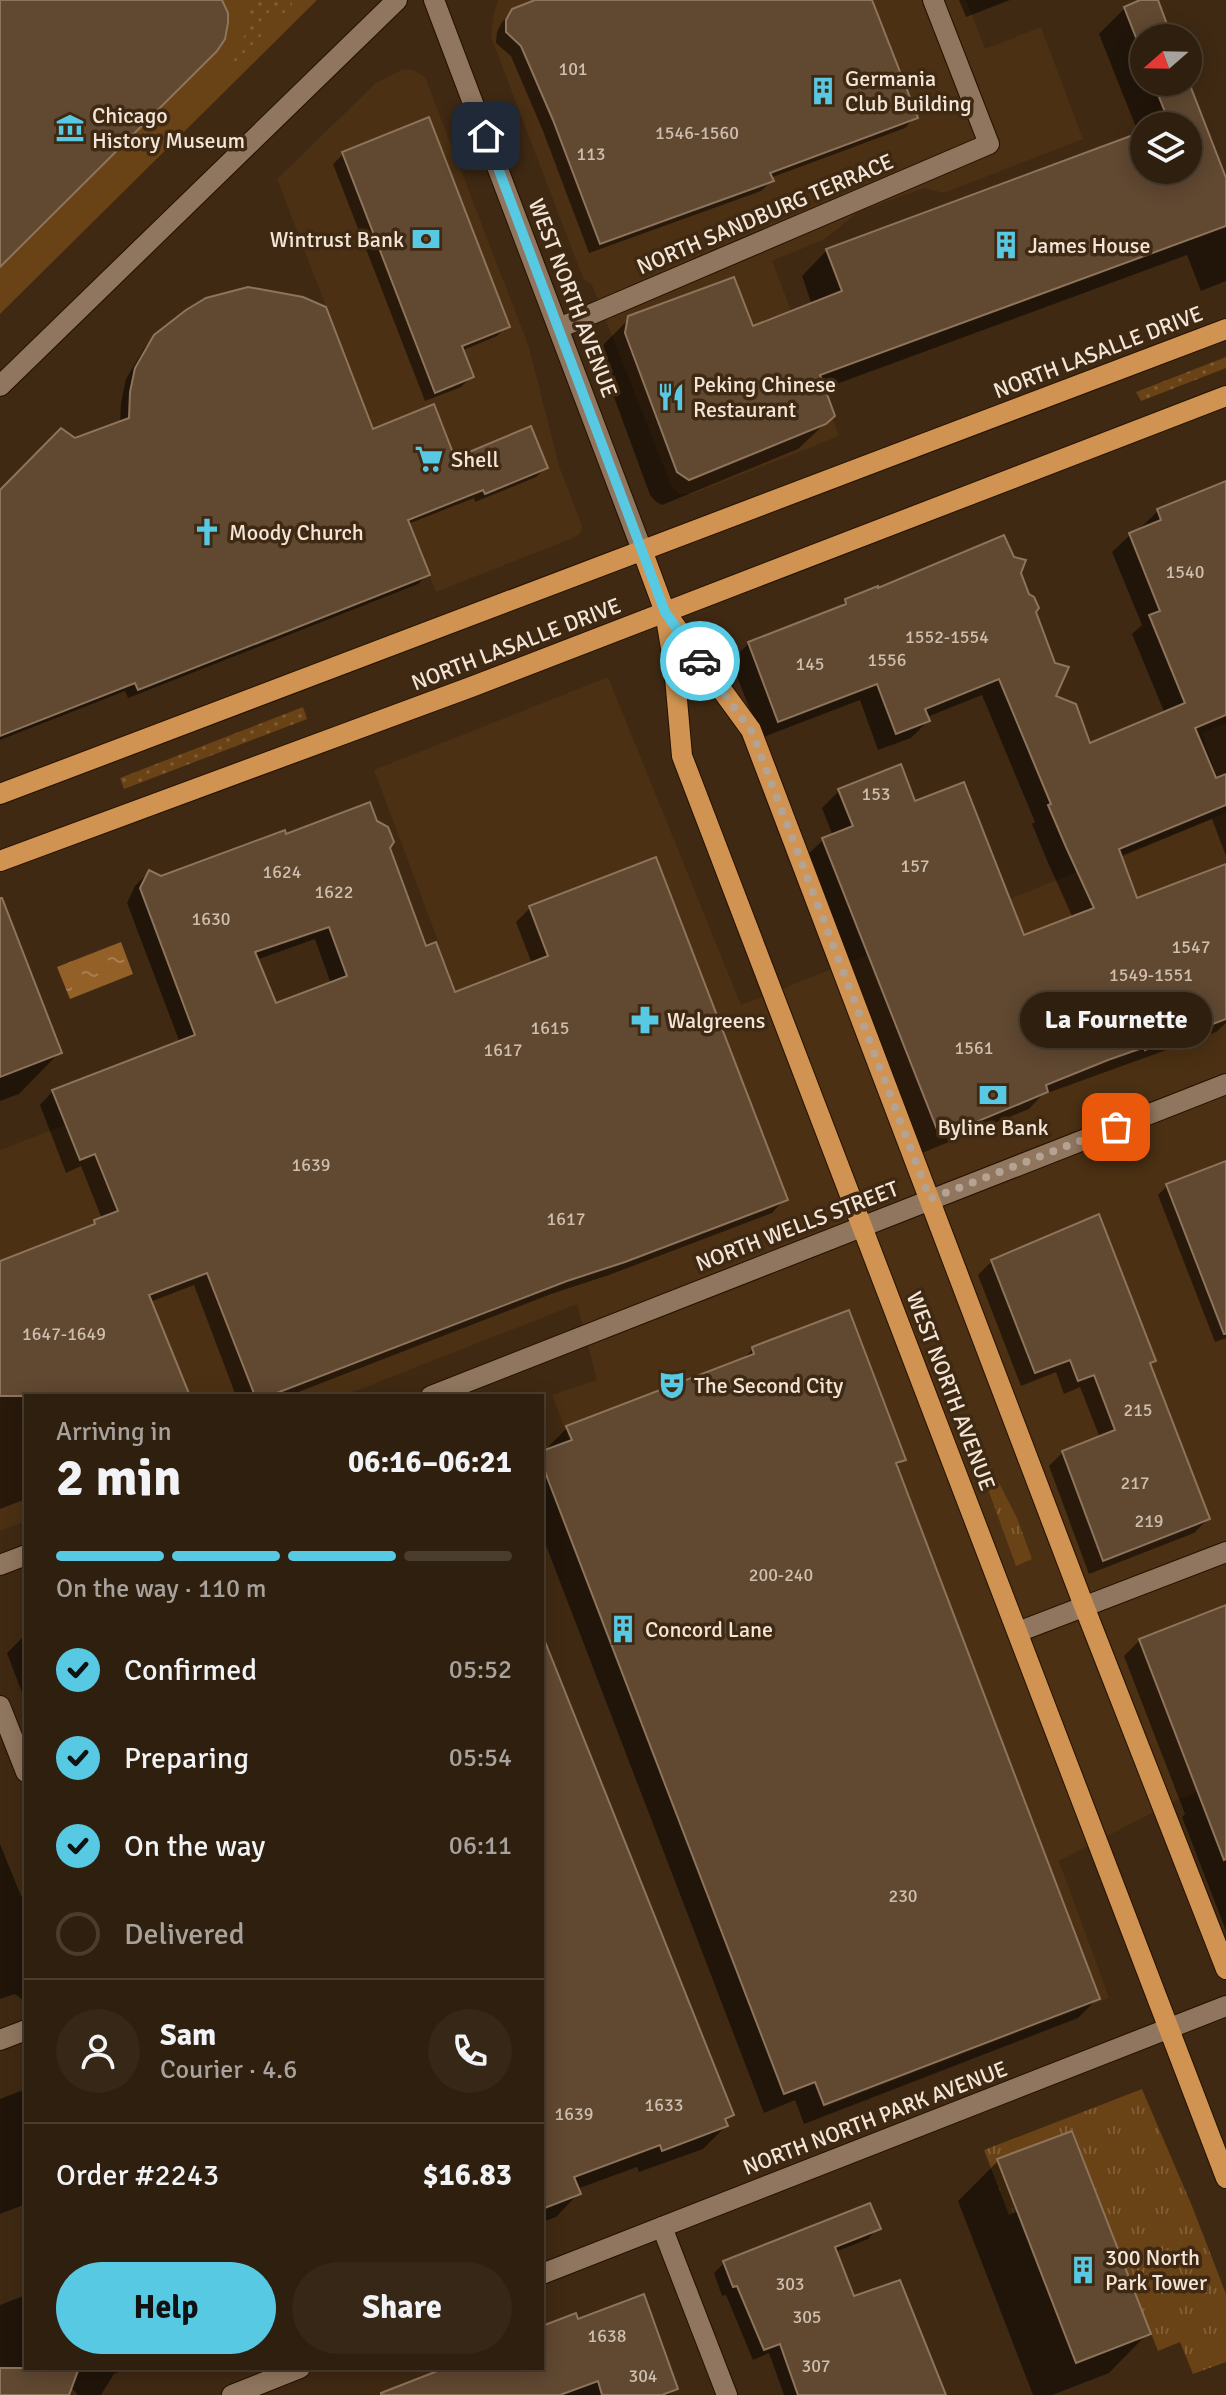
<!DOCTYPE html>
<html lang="en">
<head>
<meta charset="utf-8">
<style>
	:root { --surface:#2f1f0e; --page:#372717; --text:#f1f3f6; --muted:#a7a29e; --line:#4a3d2e; --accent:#57c9e2 }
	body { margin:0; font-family:Signika,sans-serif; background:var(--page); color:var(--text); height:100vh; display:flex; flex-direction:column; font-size:30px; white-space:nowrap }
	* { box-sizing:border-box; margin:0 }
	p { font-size:26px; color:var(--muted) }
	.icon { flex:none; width:44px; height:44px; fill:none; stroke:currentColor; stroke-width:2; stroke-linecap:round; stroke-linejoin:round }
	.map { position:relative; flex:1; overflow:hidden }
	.panel { position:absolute; left:24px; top:1394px; width:520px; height:976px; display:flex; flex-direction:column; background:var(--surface); border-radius:0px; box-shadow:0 4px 20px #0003,0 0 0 2px var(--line) }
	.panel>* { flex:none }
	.needle { width:52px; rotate:250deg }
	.fabs { position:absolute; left:1130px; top:24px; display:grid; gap:16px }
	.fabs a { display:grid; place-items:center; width:72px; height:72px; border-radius:50%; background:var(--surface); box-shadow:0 4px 20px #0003,0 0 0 2px var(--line); font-size:40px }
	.pin { position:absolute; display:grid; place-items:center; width:68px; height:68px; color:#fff; margin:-34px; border-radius:16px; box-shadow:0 4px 12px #0006 }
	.courier { position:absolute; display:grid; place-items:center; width:80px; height:80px; margin:-40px; border:6px solid #57c9e2; border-radius:50%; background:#fff; color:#222; box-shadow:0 2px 10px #0007 }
	.bubble { position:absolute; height:56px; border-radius:28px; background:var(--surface); box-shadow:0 4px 20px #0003,0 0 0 2px var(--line); font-size:26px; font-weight:700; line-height:56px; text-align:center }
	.headline em { font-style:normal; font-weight:700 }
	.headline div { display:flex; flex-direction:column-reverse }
	.headline { display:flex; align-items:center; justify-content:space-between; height:136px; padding:0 32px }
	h1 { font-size:52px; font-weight:700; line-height:60px }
	.bar { display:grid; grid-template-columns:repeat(4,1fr); gap:12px 8px; align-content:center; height:96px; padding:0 32px }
	.bar i { height:10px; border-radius:6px; background:var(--line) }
	.bar .current { background:var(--accent) }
	.bar p { grid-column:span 4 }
	.line { display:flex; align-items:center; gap:20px; padding:0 32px; border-top:2px solid var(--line) }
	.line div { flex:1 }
	.round { display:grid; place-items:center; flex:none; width:84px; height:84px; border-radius:42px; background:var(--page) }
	ol { padding:0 32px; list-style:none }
	li { display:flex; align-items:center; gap:24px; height:88px }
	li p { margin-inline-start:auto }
	li .icon { padding:8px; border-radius:50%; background:var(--accent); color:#111; stroke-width:4 }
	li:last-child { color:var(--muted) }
	li i { width:44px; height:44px; border:4px solid var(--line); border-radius:50% }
	.cta { display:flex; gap:16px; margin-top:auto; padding:16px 32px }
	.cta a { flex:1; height:92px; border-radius:48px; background:var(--accent); color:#111; font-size:32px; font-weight:700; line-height:92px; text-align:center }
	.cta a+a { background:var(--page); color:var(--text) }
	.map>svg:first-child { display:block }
	.built { fill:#4b3013 }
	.grass { fill:url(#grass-tufts) }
	.park { fill:#694215 }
	.garden { fill:url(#garden-dots) }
	.water { fill:url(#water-ripples) }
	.shadow { fill:#0007; fill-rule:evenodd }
	.building { fill:#604831; stroke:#8d745b; stroke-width:2; fill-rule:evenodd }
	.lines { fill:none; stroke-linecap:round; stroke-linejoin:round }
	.minor-casing { stroke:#251100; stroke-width:22 }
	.major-casing { stroke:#251100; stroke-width:22 }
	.minor { stroke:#90765e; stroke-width:20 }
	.major { stroke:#d09351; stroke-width:20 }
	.done { stroke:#b4a392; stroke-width:8; stroke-dasharray:0 14.4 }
	.route { stroke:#57c9e2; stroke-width:10 }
	.labels { text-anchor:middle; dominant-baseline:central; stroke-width:7; stroke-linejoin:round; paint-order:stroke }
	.number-label { font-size:18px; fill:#cebeae }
	.poi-label { font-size:22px; fill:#f3e5d7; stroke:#3f2913; text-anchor:start }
	.street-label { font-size:22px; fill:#f3e5d7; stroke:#3f2913 }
</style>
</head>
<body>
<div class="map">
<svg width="1226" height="2395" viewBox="0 0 1226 2395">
	<defs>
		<pattern id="grass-tufts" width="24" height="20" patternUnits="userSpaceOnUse" patternTransform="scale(2)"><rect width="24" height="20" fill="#694215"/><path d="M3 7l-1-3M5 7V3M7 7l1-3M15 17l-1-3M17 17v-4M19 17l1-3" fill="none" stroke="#7f5d36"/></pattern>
		<pattern id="garden-dots" width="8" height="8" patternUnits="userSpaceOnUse" patternTransform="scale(2)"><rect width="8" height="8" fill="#694215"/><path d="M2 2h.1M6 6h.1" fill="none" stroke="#7f5d36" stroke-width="1.8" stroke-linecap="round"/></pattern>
		<pattern id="water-ripples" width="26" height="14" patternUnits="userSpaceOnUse" patternTransform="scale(2)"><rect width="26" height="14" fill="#936028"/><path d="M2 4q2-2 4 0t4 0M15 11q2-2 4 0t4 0" fill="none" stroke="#a87e51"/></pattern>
	</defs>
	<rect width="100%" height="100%" fill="#3f2913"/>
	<g class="built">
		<polygon points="498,0 966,0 985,49 1041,27 1083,139 944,193 924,188 858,212 825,239 772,261 839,436 692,494 679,494 671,485 592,285 583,278 491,37 494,13"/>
		<polygon points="403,69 413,70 425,77 529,347 559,466 582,526 580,534 573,538 436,592 277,179 376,83"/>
		<polygon points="608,677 741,1005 1226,813 1226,1781 1177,1800 1059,1861 1109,1998 824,2108 552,1395 597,1380 577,1304 343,1396 26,1396 26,1521 0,1531 0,1150 65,1125 52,1090 438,941 374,770"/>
		<polygon points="1226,723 1226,807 1202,733"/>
	</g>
	<g class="grass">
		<polygon points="980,1446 1017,1518 1032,1559 1016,1566 973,1448"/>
		<polygon points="1142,2089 1192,2206 1226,2294 1226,2362 1193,2374 1180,2342 1158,2351 1073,2131 997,2159 1017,2211 1009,2215 984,2150"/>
	</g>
	<polygon class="park" points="0,0 317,0 0,314"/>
	<g class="garden">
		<polygon points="256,0 292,0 292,5 280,17 272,9 256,26 263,34 233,64 230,60 246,33 247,15 253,8"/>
		<polygon points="1226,357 1226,368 1141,401 1136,392"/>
		<polygon points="303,707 307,719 124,789 120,778"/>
	</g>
	<polygon class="water" points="121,942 133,974 70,999 57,967"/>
	<g class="shadow">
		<polygon points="540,0 870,0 915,117 905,128 770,178 772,181 761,191 589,253 543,131 511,56 496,43 497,32 502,22 513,11"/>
		<polygon points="959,0 1010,0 966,17"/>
		<path d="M1146,0H1155L1169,38H1144V82H1187L1226,183V281L1201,291L1187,255L823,389L833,416L798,449L662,505L655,501L650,495L600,359L604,344L630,318L752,329L812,305L802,276L827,250L1139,135L1099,34L1125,8ZM1144,126H1188V170H1144Z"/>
		<polygon points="343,154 507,326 497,336 461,351 471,377 461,387 425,401 333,164"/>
		<polygon points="155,336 372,431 454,460 546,467 536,477 475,502 474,498 408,524 427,575 418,584 128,698 125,691 0,740 0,492 75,440 120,423 121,403 126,379 145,347"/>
		<polygon points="1226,483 1226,856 1212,819 1120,857 1136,901 1226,866 1226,1023 1216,1032 1042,1095 1029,1109 922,1153 805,857 823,840 833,836 822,808 839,791 914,804 1023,937 1073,918 1049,865 1032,824 1035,822 982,695 927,717 928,721 911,738 878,750 860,700 761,738 731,661 749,643 837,610 846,600 1019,573 1034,612 1053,697 1089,746 1165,714 1132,634 1142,625 1112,552 1130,535 1141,530 1140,528 1158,511"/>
		<path d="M285,836L388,848L425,948L454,994L532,964L516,922L530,908L654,860L785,1199L772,1213L609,1275L551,1294L288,1396H236L194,1285L150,1302L187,1396H26V1499L0,1509V1263L89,1228L102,1219L81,1166L66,1173L40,1105L53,1091L180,1043L127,903L135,886L149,872L161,878ZM315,939L331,984L275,1006L256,960Z"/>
		<polygon points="0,952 60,1052 19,1094 0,1101"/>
		<polygon points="1226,1164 1226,1338 1215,1342 1158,1195 1167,1186"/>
		<polygon points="992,1261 1153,1360 1148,1365 1208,1519 1194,1533 1089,1574 1049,1466 1063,1452 1100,1438 1080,1387 1064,1394 1056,1372 1021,1386 978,1275"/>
		<polygon points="753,1349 904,1459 896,1467 1098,1998 1078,2018 804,2124 795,2100 764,2113 542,1535 542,1453 549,1451 548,1447 568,1427 740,1362"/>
		<polygon points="1226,1607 1226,1931 1182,1817 1185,1814 1124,1656 1140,1640"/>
		<polygon points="26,1634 26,1703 7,1653"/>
		<polygon points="542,1635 732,2115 725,2122 726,2126 703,2149 639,2172 637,2167 577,2189 578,2194 556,2217 542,2222"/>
		<polygon points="0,1844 21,1896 26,1898 26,2002 15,1994 0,1999"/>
		<polygon points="26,2089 26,2204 0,2214 0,2099"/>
		<polygon points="998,2161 1148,2333 1109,2373 1052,2395 1033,2395 958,2201"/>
		<polygon points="878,2228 868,2239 835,2252 853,2299 946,2395 784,2395 769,2353 753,2360 726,2295 722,2296 714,2273 724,2263"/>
		<polygon points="26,2295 26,2368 129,2368 114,2374 101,2395 78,2395 70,2386 66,2395 0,2395 0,2305"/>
		<polygon points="577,2321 675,2389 669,2395 380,2395 447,2368 542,2368 542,2329"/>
	</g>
	<g class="building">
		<polygon points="0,0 222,0 228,13 228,23 225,39 217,51 0,267"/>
		<polygon points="535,0 872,0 918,118 770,173 774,181 600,244 553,120 521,46 506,32 506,20 512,9"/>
		<polygon points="1140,0 1158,0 1172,38 1144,38 1144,58 1124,7"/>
		<polygon points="1188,80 1226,178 1226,226 820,375 835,416 826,424 689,480 677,472 625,333 628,316 734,277 753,326 842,291 826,249 1144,131 1144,170 1188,170 1188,126 1157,126 1169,122 1153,82 1188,82"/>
		<polygon points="429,117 510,327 462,346 474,377 435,393 342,152"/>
		<polygon points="248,287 303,297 326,307 373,429 434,404 455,458 531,426 548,468 485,494 483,490 408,520 430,575 138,690 135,683 0,736 0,490 61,428 75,438 129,418 130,392 135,368 154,335 186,310 206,298"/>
		<polygon points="1226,481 1226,715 1195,728 1216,778 1226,774 1226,805 1119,849 1137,898 1226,864 1226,1019 1145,1050 1145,1047 1108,1060 1046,1085 1048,1092 940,1137 822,838 853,826 838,789 901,764 915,801 964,782 1024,935 1094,908 1066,847 1048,805 1051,804 999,679 925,709 930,721 896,734 877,684 778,722 748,642 846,604 845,599 878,586 878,588 1004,535 1014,557 1026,560 1021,573 1029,594 1034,597 1039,608 1036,612 1055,663 1069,667 1056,696 1076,704 1090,743 1185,703 1149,615 1160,611 1129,533 1161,520 1157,509"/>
		<path d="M370,802L377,821L388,827L394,842L390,848L426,946L436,942L455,992L548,956L529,906L656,857L788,1200L625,1262L567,1281L269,1396H255L207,1273L149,1295L190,1396H0V1261L95,1224L94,1220L118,1211L95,1154L80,1160L52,1090L195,1035L140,888L149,870L161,876L285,830L286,834ZM329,927L347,976L276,1003L255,952Z"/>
		<polygon points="0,898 2,898 62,1053 0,1077"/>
		<polygon points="1226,1161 1226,1334 1224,1334 1166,1184"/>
		<polygon points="1099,1214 1156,1361 1150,1363 1210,1519 1103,1561 1062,1451 1115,1430 1094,1375 1078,1381 1070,1360 1035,1373 991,1260"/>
		<polygon points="849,1310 906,1460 896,1463 1100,1999 824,2105 815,2082 784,2094 542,1464 542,1451 572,1440 566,1426 754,1354 752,1347"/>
		<polygon points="1226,1605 1226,1859 1224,1860 1139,1639"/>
		<polygon points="542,1634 734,2115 725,2119 728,2126 662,2151 660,2145 574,2177 581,2194 542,2209"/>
		<polygon points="1072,2131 1151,2334 1076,2363 997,2159"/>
		<polygon points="870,2203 881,2229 835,2247 854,2296 900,2280 946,2395 798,2395 780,2344 764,2350 737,2286 733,2287 723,2261"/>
		<polygon points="644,2294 678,2389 662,2395 602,2395 598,2381 560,2395 381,2395 381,2393 445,2368 542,2368 542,2326 576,2313 578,2319"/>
		<polygon points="0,2368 79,2368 69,2395 0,2395"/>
	</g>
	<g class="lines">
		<defs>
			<g id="minor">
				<polyline points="434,0 642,550"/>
				<polyline points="559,328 989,144 933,0"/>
				<polyline points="0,386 397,0"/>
				<polyline points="431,1396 1226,1084"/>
				<polyline points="0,1565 26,1555"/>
				<polyline points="1018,1632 1226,1552"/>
				<polyline points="0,1706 26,1772"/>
				<polyline points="0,2040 26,2030"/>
				<polyline points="662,2227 727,2395"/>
				<polyline points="542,2274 1226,2006"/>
				<polyline points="232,2395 300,2368"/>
			</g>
			<g id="major">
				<polyline points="642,550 665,612 674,666 682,756 1226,2178"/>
				<polyline points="668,616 751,730 1084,1606 1226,1969"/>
				<polyline points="0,794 1226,329"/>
				<polyline points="0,861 471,687 1226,396"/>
			</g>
		</defs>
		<use href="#minor" class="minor-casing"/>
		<use href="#major" class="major-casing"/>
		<use href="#minor" class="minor"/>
		<use href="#major" class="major"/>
	</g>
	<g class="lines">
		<polyline class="done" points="700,661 751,730 930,1199 1116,1127"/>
		<polyline class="route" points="486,136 665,612 700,661"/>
	</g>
	<defs>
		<symbol id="building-bare" viewBox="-9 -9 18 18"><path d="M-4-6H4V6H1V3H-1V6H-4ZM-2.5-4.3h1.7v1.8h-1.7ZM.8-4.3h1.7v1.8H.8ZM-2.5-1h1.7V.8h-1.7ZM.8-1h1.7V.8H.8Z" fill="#57c9e2" stroke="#3f2913" stroke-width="2.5" paint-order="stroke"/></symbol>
		<symbol id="museum-bare" viewBox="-9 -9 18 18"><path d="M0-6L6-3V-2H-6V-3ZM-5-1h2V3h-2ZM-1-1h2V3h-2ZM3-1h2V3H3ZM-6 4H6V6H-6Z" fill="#57c9e2" stroke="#3f2913" stroke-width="2.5" paint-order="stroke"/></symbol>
		<symbol id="bank-bare" viewBox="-9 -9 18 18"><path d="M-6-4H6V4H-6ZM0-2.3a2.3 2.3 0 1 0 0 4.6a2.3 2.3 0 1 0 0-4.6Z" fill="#57c9e2" stroke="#3f2913" stroke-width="2.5" paint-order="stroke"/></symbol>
		<symbol id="restaurant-bare" viewBox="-9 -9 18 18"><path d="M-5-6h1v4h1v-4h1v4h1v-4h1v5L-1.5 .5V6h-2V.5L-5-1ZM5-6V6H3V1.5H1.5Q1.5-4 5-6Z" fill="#57c9e2" stroke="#3f2913" stroke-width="2.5" paint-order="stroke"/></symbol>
		<symbol id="supermarket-bare" viewBox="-9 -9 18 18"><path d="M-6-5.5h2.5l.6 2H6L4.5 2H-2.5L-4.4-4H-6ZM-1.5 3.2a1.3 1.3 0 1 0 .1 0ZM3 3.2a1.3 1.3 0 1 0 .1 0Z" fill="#57c9e2" stroke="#3f2913" stroke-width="2.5" paint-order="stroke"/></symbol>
		<symbol id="church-bare" viewBox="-9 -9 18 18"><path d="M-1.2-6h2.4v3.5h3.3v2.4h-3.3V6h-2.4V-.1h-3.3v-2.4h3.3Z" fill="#57c9e2" stroke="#3f2913" stroke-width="2.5" paint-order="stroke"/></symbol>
		<symbol id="pharmacy-bare" viewBox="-9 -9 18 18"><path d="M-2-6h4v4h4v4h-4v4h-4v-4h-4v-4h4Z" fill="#57c9e2" stroke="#3f2913" stroke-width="2.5" paint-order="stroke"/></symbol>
		<symbol id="theatre-bare" viewBox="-9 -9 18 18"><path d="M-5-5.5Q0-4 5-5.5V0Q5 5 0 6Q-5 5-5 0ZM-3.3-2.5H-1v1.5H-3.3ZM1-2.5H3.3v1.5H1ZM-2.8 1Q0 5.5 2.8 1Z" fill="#57c9e2" stroke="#3f2913" stroke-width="2.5" paint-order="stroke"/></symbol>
	</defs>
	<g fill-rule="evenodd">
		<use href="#building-bare" x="803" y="71" width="40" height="40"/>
		<use href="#museum-bare" x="50" y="108" width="40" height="40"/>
		<use href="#bank-bare" x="406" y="219" width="40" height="40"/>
		<use href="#building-bare" x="986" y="225" width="40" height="40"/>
		<use href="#restaurant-bare" x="651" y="377" width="40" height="40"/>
		<use href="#supermarket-bare" x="409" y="439" width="40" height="40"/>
		<use href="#church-bare" x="187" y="512" width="40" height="40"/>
		<use href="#pharmacy-bare" x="625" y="1000" width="40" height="40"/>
		<use href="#bank-bare" x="973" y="1075" width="40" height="40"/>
		<use href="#theatre-bare" x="652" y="1365" width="40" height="40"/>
		<use href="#building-bare" x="603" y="1609" width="40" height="40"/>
		<use href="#building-bare" x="1063" y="2250" width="40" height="40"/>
	</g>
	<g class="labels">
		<g class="number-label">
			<text x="573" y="69">101</text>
			<text x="697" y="133">1546-1560</text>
			<text x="591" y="154">113</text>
			<text x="1185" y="572">1540</text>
			<text x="947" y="637">1552-1554</text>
			<text x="887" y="660">1556</text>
			<text x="810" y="664">145</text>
			<text x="876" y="794">153</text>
			<text x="915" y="866">157</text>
			<text x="282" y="872">1624</text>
			<text x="334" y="892">1622</text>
			<text x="211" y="919">1630</text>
			<text x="1191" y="947">1547</text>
			<text x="1151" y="975">1549-1551</text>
			<text x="550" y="1028">1615</text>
			<text x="974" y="1048">1561</text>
			<text x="503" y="1050">1617</text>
			<text x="311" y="1165">1639</text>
			<text x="566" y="1219">1617</text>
			<text x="64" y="1334">1647-1649</text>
			<text x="1138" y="1410">215</text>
			<text x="1135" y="1483">217</text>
			<text x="1149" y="1521">219</text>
			<text x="781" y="1575">200-240</text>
			<text x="903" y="1896">230</text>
			<text x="664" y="2105">1633</text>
			<text x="574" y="2114">1639</text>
			<text x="790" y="2284">303</text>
			<text x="807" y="2317">305</text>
			<text x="607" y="2336">1638</text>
			<text x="816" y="2366">307</text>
			<text x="643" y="2376">304</text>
		</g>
		<g class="poi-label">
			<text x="845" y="78">Germania<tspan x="845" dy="25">Club Building</tspan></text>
			<text x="92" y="115">Chicago<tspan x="92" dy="25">History Museum</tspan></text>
			<text x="404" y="239" text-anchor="end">Wintrust Bank</text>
			<text x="1028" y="245">James House</text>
			<text x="693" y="384">Peking Chinese<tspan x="693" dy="25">Restaurant</tspan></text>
			<text x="451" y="459">Shell</text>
			<text x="229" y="532">Moody Church</text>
			<text x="667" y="1020">Walgreens</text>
			<text x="993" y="1127" text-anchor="middle">Byline Bank</text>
			<text x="694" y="1385">The Second City</text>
			<text x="645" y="1629">Concord Lane</text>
			<text x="1105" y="2257">300 North<tspan x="1105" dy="25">Park Tower</tspan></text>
		</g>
		<g class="street-label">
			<text transform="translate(765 214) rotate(-23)">NORTH SANDBURG TERRACE</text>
			<text transform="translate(573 298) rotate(69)">WEST NORTH AVENUE</text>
			<text transform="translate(1098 352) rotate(-21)">NORTH LASALLE DRIVE</text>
			<text transform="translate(516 644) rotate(-21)">NORTH LASALLE DRIVE</text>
			<text transform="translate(797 1226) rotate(-21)">NORTH WELLS STREET</text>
			<text transform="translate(951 1391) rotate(69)">WEST NORTH AVENUE</text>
			<text transform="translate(875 2118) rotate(-21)">NORTH NORTH PARK AVENUE</text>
		</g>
	</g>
</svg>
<div class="fabs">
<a><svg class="needle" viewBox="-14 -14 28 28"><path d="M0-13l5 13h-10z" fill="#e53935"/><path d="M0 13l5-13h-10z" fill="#a7a29e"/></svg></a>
<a><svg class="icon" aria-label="layers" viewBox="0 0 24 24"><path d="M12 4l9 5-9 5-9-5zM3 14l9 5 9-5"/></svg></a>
</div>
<div class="pin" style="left:1116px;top:1127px;background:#ea580c"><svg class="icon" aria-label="bag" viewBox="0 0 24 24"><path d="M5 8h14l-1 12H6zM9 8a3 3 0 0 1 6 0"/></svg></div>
<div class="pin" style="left:486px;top:136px;background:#1f2937"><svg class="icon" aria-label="home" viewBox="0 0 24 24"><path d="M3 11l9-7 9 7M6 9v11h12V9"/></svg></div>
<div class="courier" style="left:700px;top:661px"><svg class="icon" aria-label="car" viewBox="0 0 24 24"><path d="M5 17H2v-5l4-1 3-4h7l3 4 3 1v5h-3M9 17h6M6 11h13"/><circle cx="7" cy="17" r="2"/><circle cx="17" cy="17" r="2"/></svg></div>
<div class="bubble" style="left:1020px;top:992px;width:192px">La Fournette</div>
<section class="panel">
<div class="headline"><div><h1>2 min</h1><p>Arriving in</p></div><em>06:16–06:21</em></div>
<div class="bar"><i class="current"></i><i class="current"></i><i class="current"></i><i></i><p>On the way · 110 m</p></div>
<ol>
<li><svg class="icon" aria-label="check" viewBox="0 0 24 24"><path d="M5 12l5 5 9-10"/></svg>Confirmed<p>05:52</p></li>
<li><svg class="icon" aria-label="check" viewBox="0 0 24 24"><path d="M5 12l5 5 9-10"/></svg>Preparing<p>05:54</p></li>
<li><svg class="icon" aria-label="check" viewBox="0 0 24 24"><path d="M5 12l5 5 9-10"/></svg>On the way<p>06:11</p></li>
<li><i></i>Delivered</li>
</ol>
<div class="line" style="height:144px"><a class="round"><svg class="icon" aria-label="person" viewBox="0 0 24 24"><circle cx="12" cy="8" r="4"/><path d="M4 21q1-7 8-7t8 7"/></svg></a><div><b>Sam</b><p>Courier · 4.6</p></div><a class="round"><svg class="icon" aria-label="phone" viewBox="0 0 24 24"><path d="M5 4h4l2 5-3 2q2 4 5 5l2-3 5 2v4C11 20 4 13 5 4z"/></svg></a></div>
<div class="line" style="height:104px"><div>Order #2243</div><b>$16.83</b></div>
<div class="cta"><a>Help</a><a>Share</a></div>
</section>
</div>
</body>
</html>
